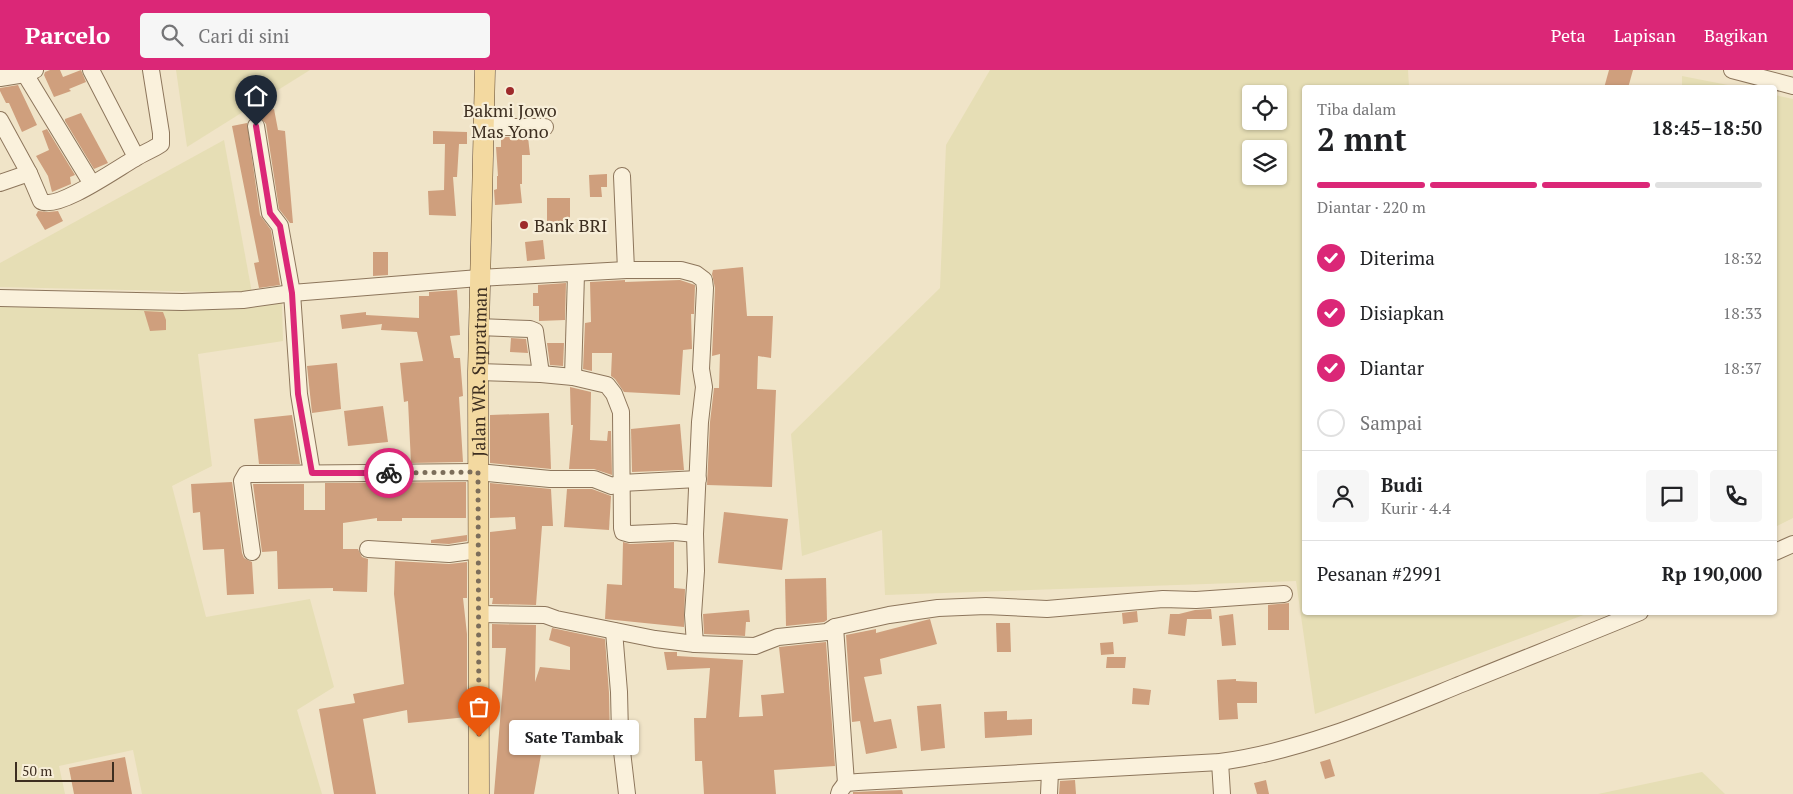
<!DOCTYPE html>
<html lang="id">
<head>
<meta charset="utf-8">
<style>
	:root { --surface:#fff; --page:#f6f6f6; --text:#202124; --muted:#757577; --line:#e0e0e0; --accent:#db2777 }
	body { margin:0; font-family:"PT Serif",serif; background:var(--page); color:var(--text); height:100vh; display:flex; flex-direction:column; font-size:19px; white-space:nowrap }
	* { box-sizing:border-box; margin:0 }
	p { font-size:16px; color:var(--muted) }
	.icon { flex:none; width:28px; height:28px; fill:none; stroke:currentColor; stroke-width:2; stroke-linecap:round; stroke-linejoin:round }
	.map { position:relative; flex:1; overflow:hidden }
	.side { position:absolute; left:1302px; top:15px; width:475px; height:530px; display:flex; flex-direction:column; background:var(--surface); border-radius:5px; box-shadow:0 1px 4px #0004 }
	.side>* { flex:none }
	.tools { position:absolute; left:1242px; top:15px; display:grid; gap:10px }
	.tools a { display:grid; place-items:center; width:45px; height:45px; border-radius:5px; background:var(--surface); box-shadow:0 1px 4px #0004; font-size:25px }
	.scale { position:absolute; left:15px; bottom:12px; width:99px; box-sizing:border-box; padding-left:5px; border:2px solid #3d2e20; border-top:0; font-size:14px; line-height:18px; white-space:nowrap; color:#3d2e20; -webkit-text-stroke:4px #f7eed8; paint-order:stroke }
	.pin { position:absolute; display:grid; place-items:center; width:42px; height:42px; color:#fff; margin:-51px -21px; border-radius:50% 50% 50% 0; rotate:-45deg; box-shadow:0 0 5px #0007 }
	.pin .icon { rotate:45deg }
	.courier { position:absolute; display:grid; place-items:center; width:50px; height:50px; margin:-25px; border:4px solid #db2777; border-radius:50%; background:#fff; color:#222; box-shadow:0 1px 6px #0007 }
	.bubble { position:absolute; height:35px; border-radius:5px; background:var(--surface); box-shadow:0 1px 4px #0004; font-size:16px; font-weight:600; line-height:35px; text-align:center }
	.head em { font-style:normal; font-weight:600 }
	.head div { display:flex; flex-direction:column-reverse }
	.head { display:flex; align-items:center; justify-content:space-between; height:85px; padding:0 15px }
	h1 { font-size:32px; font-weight:600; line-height:38px }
	.bar { display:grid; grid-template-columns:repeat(4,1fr); gap:8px 5px; align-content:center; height:60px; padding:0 15px }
	.bar i { height:6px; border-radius:4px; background:var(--line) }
	.bar .on { background:var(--accent) }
	.bar p { grid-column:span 4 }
	.line { display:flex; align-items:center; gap:12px; padding:0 15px; border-top:1px solid var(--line) }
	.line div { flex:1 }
	.round { display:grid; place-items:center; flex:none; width:52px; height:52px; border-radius:5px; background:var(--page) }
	ol { padding:0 15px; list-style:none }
	li { display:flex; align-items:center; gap:15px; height:55px }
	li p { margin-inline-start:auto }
	li .icon { padding:5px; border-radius:50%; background:var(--accent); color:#fff; stroke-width:4 }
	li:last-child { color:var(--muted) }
	li i { width:28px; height:28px; border:2px solid var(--line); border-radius:50% }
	header { display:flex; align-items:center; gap:30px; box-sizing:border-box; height:70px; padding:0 25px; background:var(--accent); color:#fff }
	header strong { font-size:24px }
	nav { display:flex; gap:28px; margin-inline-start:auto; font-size:18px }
	.search { width:350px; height:45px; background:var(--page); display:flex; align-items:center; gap:12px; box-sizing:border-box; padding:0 18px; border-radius:5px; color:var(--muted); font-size:19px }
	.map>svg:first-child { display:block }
	.farmland { fill:#e6deb5; fill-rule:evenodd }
	.building { fill:#cf9f7d }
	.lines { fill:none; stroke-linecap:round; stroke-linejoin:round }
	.minor-casing { stroke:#8d765c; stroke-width:18 }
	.major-casing { stroke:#5b4430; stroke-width:21 }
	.minor { stroke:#faf1dc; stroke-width:16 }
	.major { stroke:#f3d9a0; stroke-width:20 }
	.done { stroke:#7c6e5b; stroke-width:5; stroke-dasharray:0 9 }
	.route { stroke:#db2777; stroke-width:6 }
	.poi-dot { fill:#9e2a2b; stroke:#f7eed8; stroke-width:2 }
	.labels { text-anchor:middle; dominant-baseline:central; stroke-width:4.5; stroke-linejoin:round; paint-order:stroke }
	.poi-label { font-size:18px; fill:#3d2e20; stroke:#f7eed8 }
	.street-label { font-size:18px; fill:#3d2e20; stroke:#f7eed8 }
</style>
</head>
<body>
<header>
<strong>Parcelo</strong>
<div class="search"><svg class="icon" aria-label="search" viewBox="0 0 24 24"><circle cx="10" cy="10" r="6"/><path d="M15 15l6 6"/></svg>Cari di sini</div>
<nav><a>Peta</a><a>Lapisan</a><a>Bagikan</a></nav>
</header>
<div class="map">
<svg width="1793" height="724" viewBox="0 0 1793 724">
	<rect width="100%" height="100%" fill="#f0e4c8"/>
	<g class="farmland">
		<polygon points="176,0 310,0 187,77"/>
		<path d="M990,0H1408L1409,17L1305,18V542L1589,543L1315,644L1296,511L885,525L882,460L802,486L791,364L940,218L946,75ZM1251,24H1279V51H1251ZM1251,79H1279V106H1251Z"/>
		<polygon points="1682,6 1738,17 1682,17"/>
		<polygon points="1775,25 1793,29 1793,448 1775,457"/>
		<polygon points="224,70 252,223 0,217 0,193"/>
		<polygon points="282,233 283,271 198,284 212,396 172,416 206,547 310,529 334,617 297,640 322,724 142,724 133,680 59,696 65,724 0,724 0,237 243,239"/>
		<polygon points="1702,702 1725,724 1598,724"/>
	</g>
	<g class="building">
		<polygon points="50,0 60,0 63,7 81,0 86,12 69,19 71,21 54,27 44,5 45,2"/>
		<polygon points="1609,0 1633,0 1628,18 1604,18"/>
		<polygon points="18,15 37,55 22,62 9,33 6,33 0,21 0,18"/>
		<polygon points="274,39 278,60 285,61 293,153 290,153 279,139 266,54 260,47 259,42"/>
		<polygon points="81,43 108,93 94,99 65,51 65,49"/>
		<polygon points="247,53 260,145 271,160 280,215 259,218 254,193 259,192 232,56"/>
		<polygon points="47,59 75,105 70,107 71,114 52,122 48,106 36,86 49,80 42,61"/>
		<polygon points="433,61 467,62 467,74 459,74 457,107 453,107 456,146 429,145 428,121 444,120 445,74 433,74"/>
		<polygon points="501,67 528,67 530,85 522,85 522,114 520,114 522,133 495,135 494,120 497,119 497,106 498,106 496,77 501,77"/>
		<polygon points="607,104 607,117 601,117 602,127 590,127 589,105"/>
		<rect x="547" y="128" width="23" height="34"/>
		<polygon points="38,141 48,142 58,141 63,151 45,160 36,145"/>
		<polygon points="543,170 545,189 527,191 525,172"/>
		<polygon points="373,182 388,182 388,205 373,206"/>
		<polygon points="743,197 747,246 773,246 771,288 758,286 757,319 776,320 772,417 707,415 710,352 714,318 719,318 720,284 712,286 715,218 712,204 713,200"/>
		<polygon points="625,210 625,212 680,210 695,215 694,244 691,244 692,279 683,280 680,325 624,322 615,309 611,306 612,283 592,283 592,301 583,299 585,253 591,252 590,212"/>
		<polygon points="566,213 565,250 539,251 539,236 533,236 533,223 538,223 538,215"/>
		<polygon points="457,220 460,265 450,266 454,288 460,288 463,326 459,327 463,392 411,393 408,331 404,332 400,293 423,291 417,262 381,260 382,254 342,259 340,245 366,242 366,245 419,248 419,226 429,226 429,222"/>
		<polygon points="144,241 163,242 166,250 166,260 150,261"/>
		<polygon points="511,268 526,269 528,283 510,282"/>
		<polygon points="547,273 564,273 563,296 550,295"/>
		<polygon points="337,293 341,339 312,343 307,296"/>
		<polygon points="570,317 591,322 590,370 607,371 608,361 611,361 612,405 594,399 569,399 573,355 571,355"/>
		<polygon points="383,336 388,372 348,376 344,341"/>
		<polygon points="549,343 551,399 490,393 490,345"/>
		<polygon points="292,345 300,394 259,394 254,349"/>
		<polygon points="680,354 684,400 632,402 631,359"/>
		<polygon points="232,412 242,483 244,488 252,492 254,524 227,525 224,479 203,480 200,442 193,443 191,414"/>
		<polygon points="466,412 466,448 402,448 402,451 377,451 377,448 343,453 343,479 358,479 362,487 368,489 367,522 333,521 333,518 278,519 277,481 262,482 253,414 304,414 304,440 325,440 325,413"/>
		<polygon points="490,413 551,419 553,456 542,456 536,535 492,534 493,528 490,528 490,462 516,459 515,447 490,448"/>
		<polygon points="567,419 592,419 611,426 609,460 564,457"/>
		<polygon points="724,442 788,449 782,500 718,493"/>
		<polygon points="467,465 467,471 449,474 431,473 431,470"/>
		<polygon points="623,472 630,474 674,472 674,518 685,519 684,557 605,549 607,514 622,515"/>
		<polygon points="395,491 449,494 467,492 467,528 463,528 467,564 467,647 408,653 407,640 363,649 376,724 334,724 319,639 355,633 353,624 404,614 394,524"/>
		<polygon points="826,508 827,550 824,552 786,556 785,509"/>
		<polygon points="1289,533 1289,560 1268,560 1268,535"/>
		<polygon points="1211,539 1212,549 1187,549 1185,566 1168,564 1170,544 1179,544 1195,540"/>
		<polygon points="749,540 750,552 746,552 745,566 704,564 703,544"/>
		<polygon points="1137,541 1138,552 1123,554 1122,543"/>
		<polygon points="1233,544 1236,575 1222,576 1219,546"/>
		<polygon points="930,549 937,574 880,589 882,604 864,607 874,652 891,649 897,678 866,684 860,651 852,652 846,565 876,559 876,563"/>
		<polygon points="996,553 1010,553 1011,582 997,582"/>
		<polygon points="492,554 536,555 535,612 540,597 570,600 570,577 549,570 552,558 605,569 609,623 610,669 545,662 534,724 494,724 506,578 492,578"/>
		<polygon points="826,572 835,696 774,700 776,724 704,724 702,691 695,691 694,648 706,648 710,598 667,600 664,582 677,582 677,586 743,590 739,647 763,646 761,625 784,623 779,577"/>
		<polygon points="1113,572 1114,584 1101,585 1100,573"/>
		<polygon points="1107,587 1126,587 1125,598 1106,598"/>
		<polygon points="1236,609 1236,611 1257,612 1257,633 1237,633 1238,649 1219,650 1217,610"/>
		<polygon points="1133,618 1151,620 1149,635 1132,634"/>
		<polygon points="941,634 945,678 921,681 917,636"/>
		<polygon points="1007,641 1007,650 1032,649 1032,665 985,668 984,642"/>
		<polygon points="125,687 132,724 74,724 69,698"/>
		<polygon points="1330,689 1335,706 1325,709 1320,692"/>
		<polygon points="1075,710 1076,724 1059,724 1060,711"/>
		<polygon points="1266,710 1269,724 1257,724 1254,713"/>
		<polygon points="902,720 903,724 853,724 853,722"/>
	</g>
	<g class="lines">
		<defs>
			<g id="minor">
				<polyline points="91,0 136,87"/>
				<polyline points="1732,0 1793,16"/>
				<polyline points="25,4 92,114"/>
				<polyline points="0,8 25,4 35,0"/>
				<path d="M0,50L29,103L41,131C57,141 118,98 134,89C143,83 152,80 161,74V63L151,0"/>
				<polyline points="256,56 270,143 280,156 292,223 299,324 312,403"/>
				<polyline points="483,57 545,57"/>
				<polyline points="622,106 626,200"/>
				<polyline points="0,113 29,103"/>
				<polyline points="0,228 182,232 243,230 292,223 479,208 626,200 681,200 696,204 704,210 705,218 701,299 704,317 700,352 695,464 696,501 693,545 695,574"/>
				<polyline points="478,257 530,259 535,261 541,304"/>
				<polyline points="478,302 541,304 573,307 607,315 614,324 621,342 622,458 623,462 630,464 675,462 695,464"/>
				<polyline points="573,307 576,204"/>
				<polyline points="368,479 449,484 478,480"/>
				<polyline points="252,482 242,411 246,404 478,402 550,409 594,409 612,416 621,413 698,409"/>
				<polyline points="1775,482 1793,474"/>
				<polyline points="479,544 545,545 556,549 655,569 695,574 755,576 778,567 827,562 835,557 889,545 938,538 986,536 1047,539 1163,529 1196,530 1284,524"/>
				<polyline points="835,557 846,713"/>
				<polyline points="614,561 619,622 620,664 627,724"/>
				<polyline points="1220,692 1222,724"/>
				<path d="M839,724L840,721L846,713L858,712L1220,692C1306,680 1385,645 1464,613C1523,589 1582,566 1640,542"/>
				<polyline points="1049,724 1050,702"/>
			</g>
			<g id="major">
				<path id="s1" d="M479,724L478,302L485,0"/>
			</g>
		</defs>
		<use href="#minor" class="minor-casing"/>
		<use href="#major" class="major-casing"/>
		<use href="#minor" class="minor"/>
		<use href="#major" class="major"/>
	</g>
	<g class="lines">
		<polyline class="done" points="389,403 478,402 479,667"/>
		<polyline class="route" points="256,56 270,143 280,156 292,223 298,324 312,403 389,403"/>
	</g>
	<g class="poi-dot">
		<circle cx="510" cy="21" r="5"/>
		<circle cx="524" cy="155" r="5"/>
	</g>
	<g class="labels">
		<g class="poi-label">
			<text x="510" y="40">Bakmi Jowo<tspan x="510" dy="21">Mas Yono</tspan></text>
			<text x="534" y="155" text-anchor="start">Bank BRI</text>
		</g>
		<g class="street-label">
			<text stroke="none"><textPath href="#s1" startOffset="422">Jalan WR. Supratman</textPath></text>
		</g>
	</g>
</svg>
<div class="tools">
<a><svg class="icon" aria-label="locate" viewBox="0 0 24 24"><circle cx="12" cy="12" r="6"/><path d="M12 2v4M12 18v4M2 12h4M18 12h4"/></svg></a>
<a><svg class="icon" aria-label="layers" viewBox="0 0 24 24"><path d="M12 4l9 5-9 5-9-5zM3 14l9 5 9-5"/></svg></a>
</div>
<div class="scale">50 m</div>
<div class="pin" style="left:479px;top:667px;background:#ea580c"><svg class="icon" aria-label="bag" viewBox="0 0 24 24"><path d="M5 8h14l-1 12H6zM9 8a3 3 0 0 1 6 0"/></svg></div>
<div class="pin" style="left:256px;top:56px;background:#1f2937"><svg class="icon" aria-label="home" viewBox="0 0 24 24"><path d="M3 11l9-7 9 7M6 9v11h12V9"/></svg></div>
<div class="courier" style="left:389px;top:403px"><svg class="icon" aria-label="bike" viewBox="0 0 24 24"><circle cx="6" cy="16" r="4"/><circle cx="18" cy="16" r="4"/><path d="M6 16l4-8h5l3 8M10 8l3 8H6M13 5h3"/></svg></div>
<div class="bubble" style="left:509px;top:650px;width:130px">Sate Tambak</div>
<section class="side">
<div class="head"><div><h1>2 mnt</h1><p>Tiba dalam</p></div><em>18:45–18:50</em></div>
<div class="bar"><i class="on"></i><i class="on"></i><i class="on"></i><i></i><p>Diantar · 220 m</p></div>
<ol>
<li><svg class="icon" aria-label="check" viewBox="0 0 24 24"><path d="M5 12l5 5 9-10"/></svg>Diterima<p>18:32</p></li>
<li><svg class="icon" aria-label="check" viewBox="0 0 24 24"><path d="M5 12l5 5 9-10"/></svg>Disiapkan<p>18:33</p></li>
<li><svg class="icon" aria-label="check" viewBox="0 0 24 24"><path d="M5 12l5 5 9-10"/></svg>Diantar<p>18:37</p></li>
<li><i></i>Sampai</li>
</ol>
<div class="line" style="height:90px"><a class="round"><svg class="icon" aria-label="person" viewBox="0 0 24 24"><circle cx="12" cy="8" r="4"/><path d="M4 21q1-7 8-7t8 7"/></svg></a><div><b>Budi</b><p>Kurir · 4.4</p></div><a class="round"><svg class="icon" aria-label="chat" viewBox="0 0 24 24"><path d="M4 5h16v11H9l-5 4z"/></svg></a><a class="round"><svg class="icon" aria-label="phone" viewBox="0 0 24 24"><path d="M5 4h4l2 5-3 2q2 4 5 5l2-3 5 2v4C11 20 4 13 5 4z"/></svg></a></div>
<div class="line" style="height:65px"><div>Pesanan #2991</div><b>Rp 190,000</b></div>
</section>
</div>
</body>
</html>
